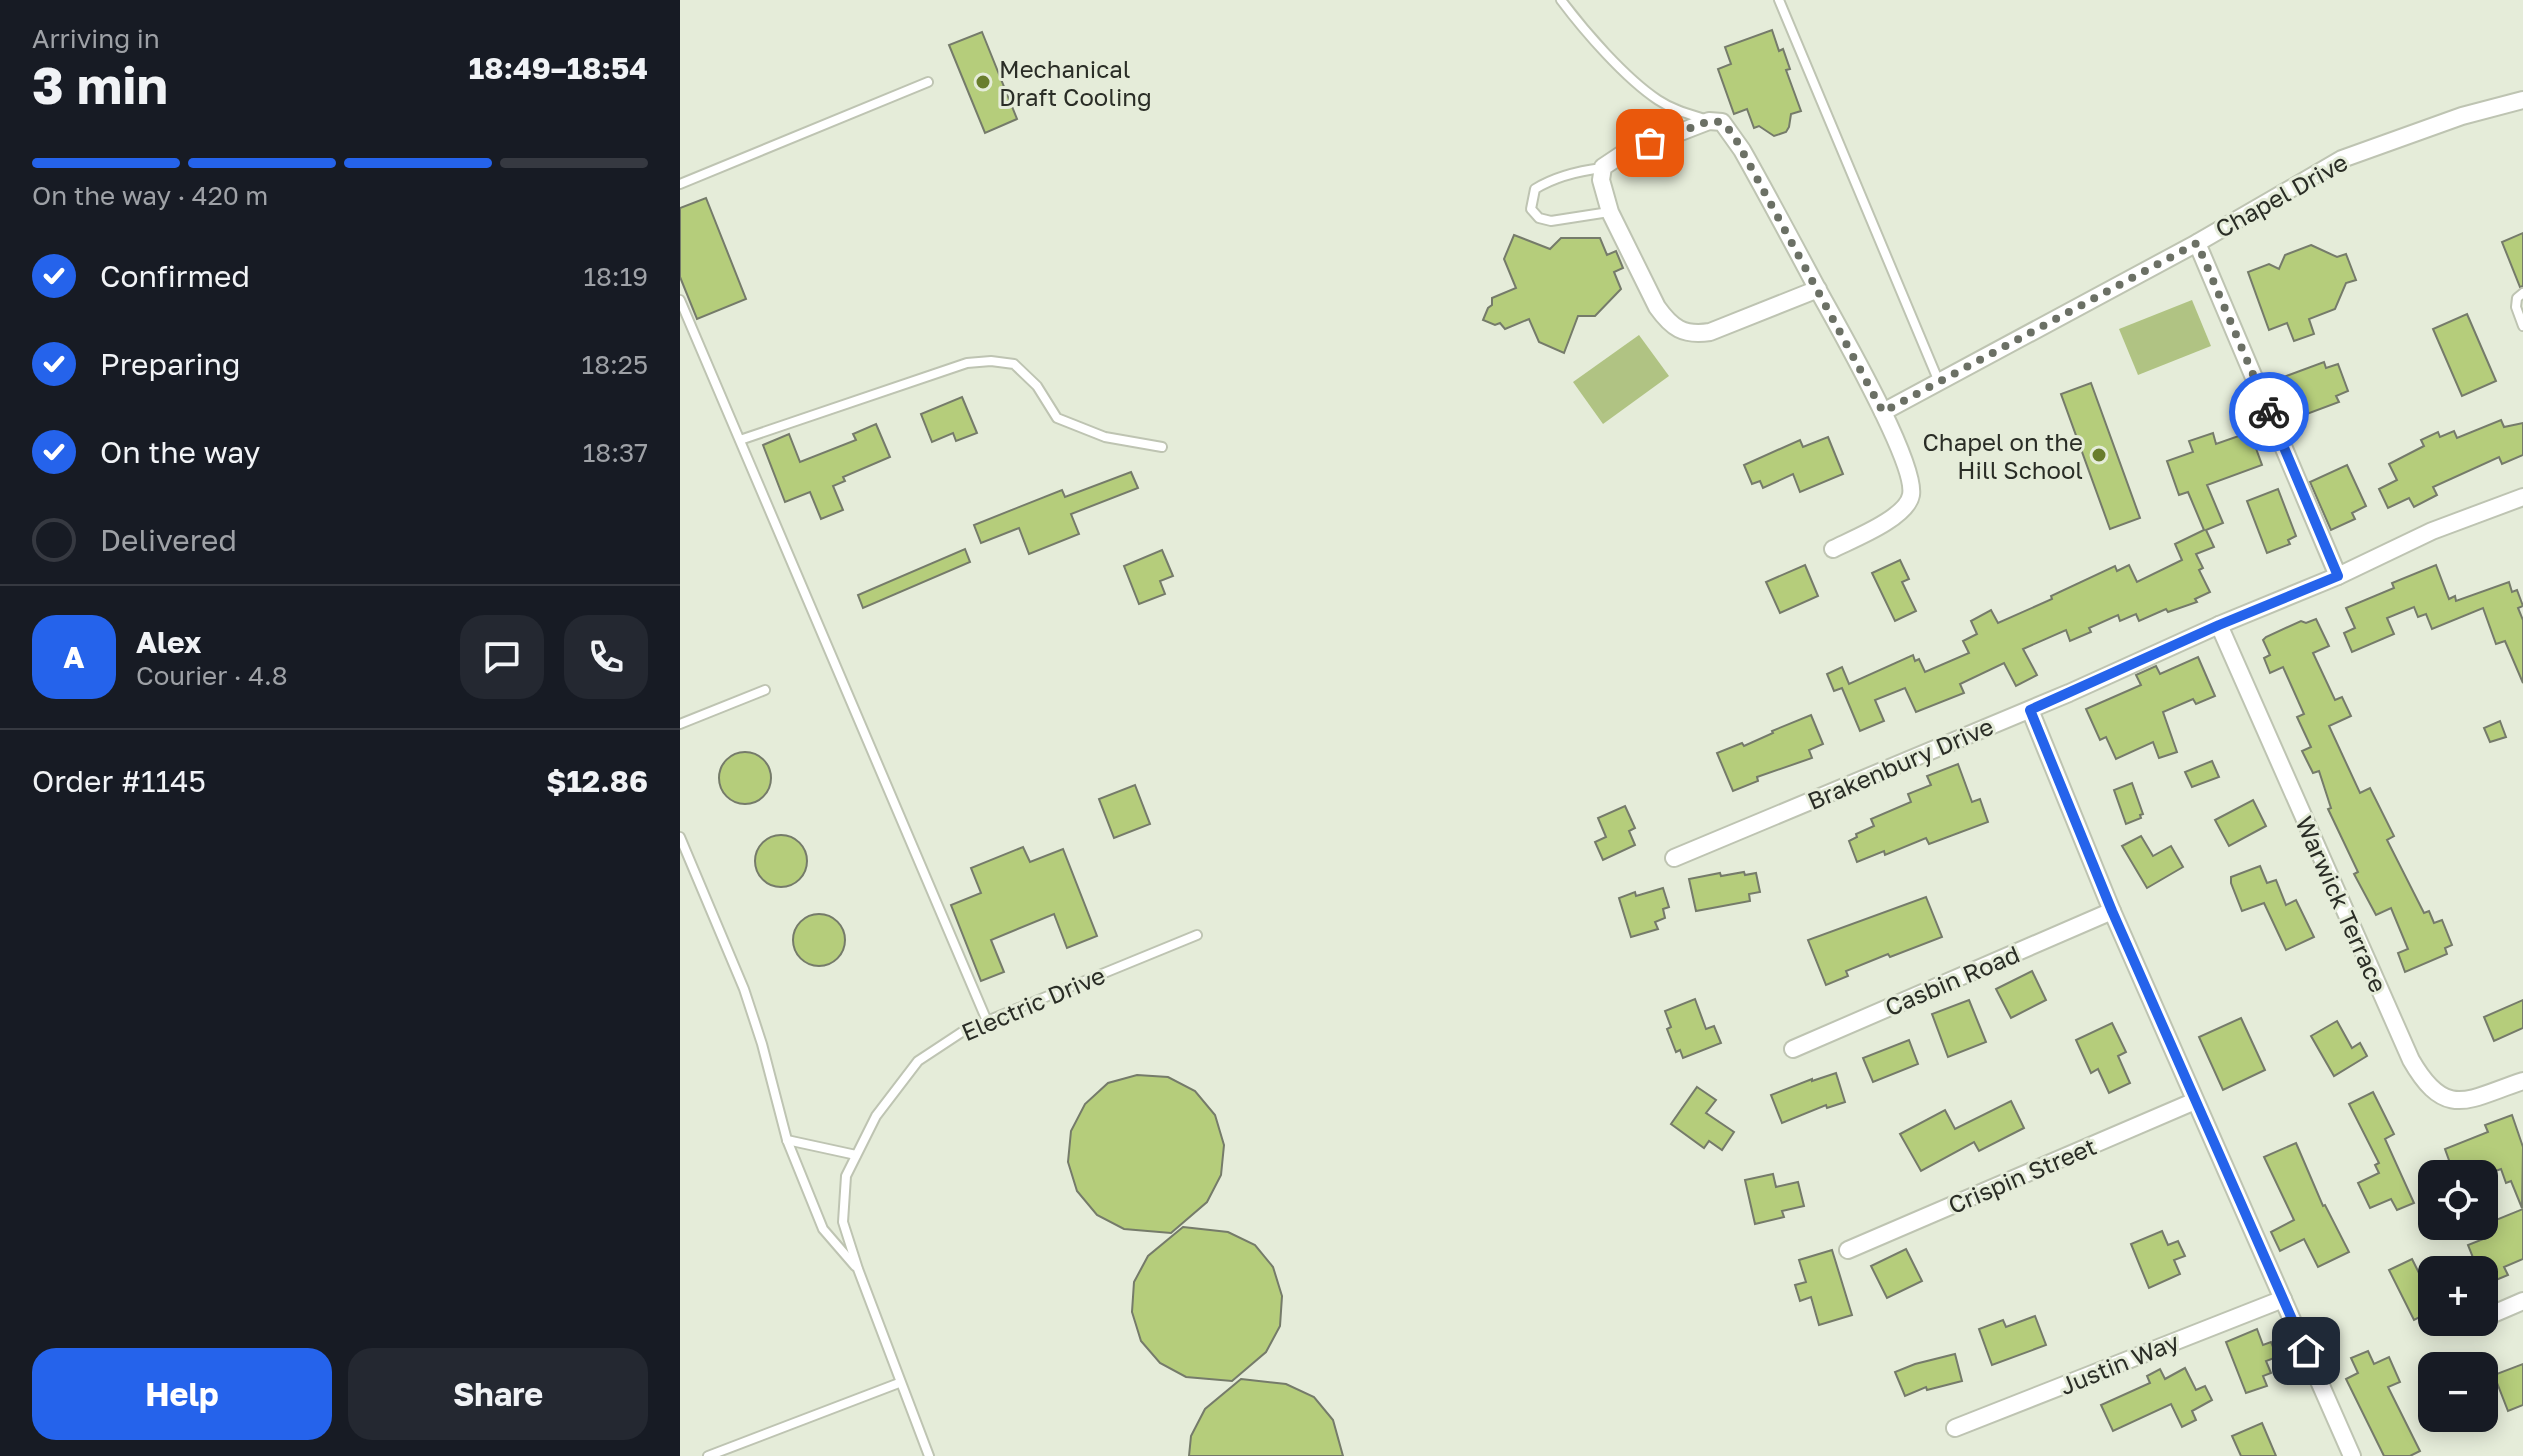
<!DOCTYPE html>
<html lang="en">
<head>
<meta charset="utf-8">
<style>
	:root { --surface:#171b24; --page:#242831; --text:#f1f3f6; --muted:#9ea1a6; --line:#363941; --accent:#2563eb }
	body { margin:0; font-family:"Golos Text",sans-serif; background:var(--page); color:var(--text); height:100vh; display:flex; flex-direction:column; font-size:30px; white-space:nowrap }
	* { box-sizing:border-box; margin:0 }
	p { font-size:26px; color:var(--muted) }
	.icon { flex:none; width:44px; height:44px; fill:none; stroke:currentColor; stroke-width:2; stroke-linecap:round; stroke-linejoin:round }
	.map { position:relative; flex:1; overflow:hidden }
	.drawer { display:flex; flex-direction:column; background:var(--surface); width:680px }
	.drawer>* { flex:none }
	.controls { position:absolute; left:1738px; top:1160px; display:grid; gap:16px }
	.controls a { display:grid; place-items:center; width:80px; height:80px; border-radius:16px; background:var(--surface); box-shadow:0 4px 20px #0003; font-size:40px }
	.pin { position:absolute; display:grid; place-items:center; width:68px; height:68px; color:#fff; margin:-34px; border-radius:16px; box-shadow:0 4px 12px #0006 }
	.courier { position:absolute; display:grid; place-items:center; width:80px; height:80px; margin:-40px; border:6px solid #2563eb; border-radius:50%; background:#fff; color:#222; box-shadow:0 2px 10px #0007 }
	.headline em { font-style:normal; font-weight:700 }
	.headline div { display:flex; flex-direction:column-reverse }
	.headline { display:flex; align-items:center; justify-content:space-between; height:136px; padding:0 32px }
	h1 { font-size:52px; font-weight:700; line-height:60px }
	.bar { display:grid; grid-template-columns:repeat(4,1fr); gap:12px 8px; align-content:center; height:96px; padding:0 32px }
	.bar i { height:10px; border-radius:6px; background:var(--line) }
	.bar .current { background:var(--accent) }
	.bar p { grid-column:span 4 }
	.line { display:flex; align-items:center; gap:20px; padding:0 32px; border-top:2px solid var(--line) }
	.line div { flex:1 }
	.round { display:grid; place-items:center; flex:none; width:84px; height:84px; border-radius:24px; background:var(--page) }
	ol { padding:0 32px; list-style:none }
	li { display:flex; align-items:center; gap:24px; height:88px }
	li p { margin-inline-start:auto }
	li .icon { padding:8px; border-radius:50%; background:var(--accent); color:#fff; stroke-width:4 }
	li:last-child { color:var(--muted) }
	li i { width:44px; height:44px; border:4px solid var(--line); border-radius:50% }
	.button { display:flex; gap:16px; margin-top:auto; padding:16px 32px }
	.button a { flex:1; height:92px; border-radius:24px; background:var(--accent); color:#fff; font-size:32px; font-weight:700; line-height:92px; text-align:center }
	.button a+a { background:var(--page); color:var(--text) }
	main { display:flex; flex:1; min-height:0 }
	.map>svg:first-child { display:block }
	.green { fill:#b0c383 }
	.building { fill:#b5cd7b; stroke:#757b6a; stroke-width:2 }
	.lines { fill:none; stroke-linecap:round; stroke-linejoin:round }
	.lane-casing { stroke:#bec4b2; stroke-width:12 }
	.street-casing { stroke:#bec4b2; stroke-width:20 }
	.lane { stroke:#fff; stroke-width:8 }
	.street { stroke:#fff; stroke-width:16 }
	.done { stroke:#6b7065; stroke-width:8; stroke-dasharray:0 14.4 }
	.route { stroke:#2563eb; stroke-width:10 }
	.poi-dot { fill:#697d2d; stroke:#e5ecd9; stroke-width:3 }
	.labels { text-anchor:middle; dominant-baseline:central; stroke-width:6; stroke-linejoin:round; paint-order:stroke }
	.poi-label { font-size:24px; fill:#2a2d26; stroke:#e5ecd9; text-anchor:start }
	.street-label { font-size:24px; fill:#2a2d26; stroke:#e5ecd9 }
</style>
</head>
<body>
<main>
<section class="drawer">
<div class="headline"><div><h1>3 min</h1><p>Arriving in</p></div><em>18:49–18:54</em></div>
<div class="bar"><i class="current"></i><i class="current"></i><i class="current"></i><i></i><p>On the way · 420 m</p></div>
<ol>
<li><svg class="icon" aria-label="check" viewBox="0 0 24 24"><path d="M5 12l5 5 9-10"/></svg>Confirmed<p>18:19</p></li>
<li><svg class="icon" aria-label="check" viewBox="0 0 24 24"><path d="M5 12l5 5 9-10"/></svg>Preparing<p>18:25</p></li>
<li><svg class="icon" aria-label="check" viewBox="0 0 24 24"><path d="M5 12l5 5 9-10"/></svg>On the way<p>18:37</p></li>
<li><i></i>Delivered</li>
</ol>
<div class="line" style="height:144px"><b class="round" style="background:var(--accent);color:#fff">A</b><div><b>Alex</b><p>Courier · 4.8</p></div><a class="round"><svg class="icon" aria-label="chat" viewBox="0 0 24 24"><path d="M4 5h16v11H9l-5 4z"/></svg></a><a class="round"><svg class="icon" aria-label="phone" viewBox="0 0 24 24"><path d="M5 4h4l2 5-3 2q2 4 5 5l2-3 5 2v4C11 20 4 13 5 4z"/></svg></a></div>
<div class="line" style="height:104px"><div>Order #1145</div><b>$12.86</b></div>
<div class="button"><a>Help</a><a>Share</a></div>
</section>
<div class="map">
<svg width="1843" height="1456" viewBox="0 0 1843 1456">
	<rect width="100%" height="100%" fill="#e5ecd9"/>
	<g class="green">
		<polygon points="1512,300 1531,346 1458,375 1439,329"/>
		<polygon points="959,335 989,376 923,424 893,382"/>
	</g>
	<g class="building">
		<polygon points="1092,30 1099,51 1103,49 1110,69 1106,70 1121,111 1111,114 1109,127 1106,132 1094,136 1079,126 1074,128 1067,109 1054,114 1038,69 1051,64 1045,47"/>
		<polygon points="302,32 337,119 305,133 269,45"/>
		<polygon points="26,198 66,299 17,319 0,277 0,208"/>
		<polygon points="1843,233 1843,286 1840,287 1822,242"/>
		<polygon points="834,235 870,249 881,238 920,238 927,255 936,251 943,268 934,272 941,289 915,316 898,316 884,353 859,342 849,319 825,329 820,323 815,325 803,320 808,308 812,305 812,298 836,288 824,259"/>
		<polygon points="1631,245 1657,257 1666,254 1676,280 1666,283 1655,309 1629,319 1634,334 1614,341 1607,323 1589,330 1568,272 1589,264 1599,269 1605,255"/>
		<polygon points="1787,314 1816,381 1782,396 1753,329"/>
		<polygon points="1644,362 1646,368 1658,364 1668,391 1656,396 1659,402 1608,421 1593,381"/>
		<polygon points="1411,383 1460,518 1430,529 1381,394"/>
		<polygon points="282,397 297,433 276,441 273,433 252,442 241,414"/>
		<polygon points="1821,420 1824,427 1843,423 1843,455 1822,464 1819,457 1753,487 1757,495 1734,507 1729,498 1708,508 1699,489 1717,480 1709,464 1744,446 1741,440 1758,432 1760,437 1774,431 1777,438"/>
		<polygon points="196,424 210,457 163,477 165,481 153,486 163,510 141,519 130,492 105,502 83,445 109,434 120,462 176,440 173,434"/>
		<polygon points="1570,432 1582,465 1527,485 1543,523 1526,530 1534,547 1516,554 1523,568 1519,570 1530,592 1515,599 1517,602 1488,612 1486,609 1459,621 1456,614 1440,621 1438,615 1409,628 1411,632 1390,641 1386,630 1343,649 1357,675 1336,686 1324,663 1280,684 1284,693 1236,712 1225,688 1195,700 1204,721 1180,731 1162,688 1154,691 1147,674 1162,667 1169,684 1233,655 1235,661 1239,659 1245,672 1289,653 1283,641 1297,634 1291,621 1311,610 1318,623 1372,599 1371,596 1435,566 1437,571 1449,565 1457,582 1502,560 1495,544 1524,530 1508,492 1499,495 1487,461 1513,452 1509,441 1533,433 1536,444"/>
		<polygon points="1148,437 1163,474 1120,492 1113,474 1083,488 1080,481 1072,484 1064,465 1120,440 1123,447"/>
		<polygon points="1667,465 1686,506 1672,513 1675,519 1651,530 1630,482"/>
		<polygon points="451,472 458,488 391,514 399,534 349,554 339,528 301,543 294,525 382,490 385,497"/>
		<polygon points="1598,489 1616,536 1608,540 1610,544 1587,553 1567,501"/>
		<polygon points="285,549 290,562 183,608 178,595"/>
		<polygon points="482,550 493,576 480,581 485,594 459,604 444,566"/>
		<polygon points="1220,560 1229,579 1222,582 1236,611 1215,621 1192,573"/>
		<polygon points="1125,565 1138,596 1100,613 1086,582"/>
		<polygon points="1756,565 1769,599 1775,596 1776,601 1829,582 1832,592 1837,590 1843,606 1838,608 1843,620 1843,683 1825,641 1816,644 1803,608 1752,629 1746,614 1738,617 1734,607 1707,618 1714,634 1672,652 1664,633 1675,628 1666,608 1714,588 1712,583"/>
		<polygon points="1636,619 1649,646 1633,653 1655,700 1662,697 1671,716 1649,726 1680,793 1690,788 1714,836 1707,840 1744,913 1749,911 1754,923 1762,920 1772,945 1765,948 1767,954 1725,972 1718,953 1728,949 1711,908 1696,915 1674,874 1678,872 1648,809 1651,808 1639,771 1633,773 1622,751 1631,747 1617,717 1624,714 1603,667 1590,673 1584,658 1590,655 1583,640 1586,637 1621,621 1626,623"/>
		<polygon points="1518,657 1535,696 1516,704 1513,699 1483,712 1497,752 1479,758 1473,742 1436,759 1426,737 1420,740 1406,709 1461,685 1456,675 1476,666 1480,674"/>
		<polygon points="1131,715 1143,744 1129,750 1132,758 1077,777 1078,781 1053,791 1037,753 1062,743 1064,746 1093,733 1092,731"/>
		<polygon points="1820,721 1826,737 1810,742 1804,728"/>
		<circle cx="65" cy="778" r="26"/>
		<polygon points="1532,761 1539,777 1512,787 1505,772"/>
		<polygon points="1278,764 1292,802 1300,799 1308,822 1249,844 1246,838 1205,855 1204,851 1177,862 1169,841 1177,837 1176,834 1194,826 1191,819 1231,802 1228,794 1251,785 1247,776"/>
		<polygon points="1452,783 1463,814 1460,815 1461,818 1446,824 1434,790"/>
		<polygon points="455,785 470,824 434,838 419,799"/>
		<polygon points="1573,800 1586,826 1549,846 1535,820"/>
		<polygon points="945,806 955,828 949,831 955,845 923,860 915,842 926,837 918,818"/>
		<circle cx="101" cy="861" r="26"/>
		<polygon points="1461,836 1473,856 1491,846 1503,867 1467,888 1442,846"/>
		<polygon points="343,847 350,862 383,849 417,936 387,948 374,914 311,940 324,972 301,981 271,905 301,893 291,868"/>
		<polygon points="1580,866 1587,883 1596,880 1606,905 1616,900 1634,937 1606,950 1584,903 1562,911 1551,883 1551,877"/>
		<polygon points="1064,872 1065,875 1076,873 1080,892 1069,894 1070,901 1016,911 1009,879 1040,873 1041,876"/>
		<polygon points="983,888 989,907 983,909 985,918 975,922 978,929 951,937 939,898 955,892 956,896"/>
		<polygon points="1246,897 1262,937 1210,957 1208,954 1166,971 1168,976 1146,985 1128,940"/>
		<circle cx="139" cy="940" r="26"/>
		<polygon points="1352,971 1366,1000 1331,1018 1316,989"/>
		<polygon points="1015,999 1026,1029 1034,1026 1041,1043 1003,1058 1000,1050 996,1052 987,1029 991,1027 985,1011"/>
		<polygon points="1289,1000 1306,1042 1268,1057 1252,1014"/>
		<polygon points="1843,1000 1843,1028 1814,1041 1804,1017"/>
		<polygon points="1561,1018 1585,1070 1543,1090 1519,1037"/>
		<polygon points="1657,1021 1672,1048 1680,1043 1687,1056 1654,1076 1631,1036"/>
		<polygon points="1432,1023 1446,1052 1438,1056 1450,1083 1429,1093 1418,1069 1411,1073 1396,1040"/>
		<polygon points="1229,1040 1238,1064 1193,1082 1183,1058"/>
		<polygon points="1156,1073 1165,1102 1147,1108 1146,1105 1102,1123 1091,1095 1132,1079 1132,1081"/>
		<polygon points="457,1075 488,1077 515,1091 535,1115 544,1145 541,1175 527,1202 491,1233 444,1229 417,1215 397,1191 388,1162 391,1131 405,1104 428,1083"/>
		<polygon points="1017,1087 1036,1100 1026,1113 1054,1132 1042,1150 1029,1141 1024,1148 991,1124"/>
		<polygon points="1693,1092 1714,1134 1705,1139 1734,1203 1717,1210 1711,1199 1690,1208 1678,1183 1699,1173 1695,1165 1699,1163 1669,1104"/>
		<polygon points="1331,1101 1344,1128 1299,1151 1294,1142 1241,1171 1220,1134 1265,1110 1275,1129"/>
		<polygon points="1832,1115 1843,1147 1842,1208 1831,1181 1826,1183 1821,1169 1807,1174 1774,1174 1765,1149 1808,1132 1805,1125"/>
		<polygon points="1616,1143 1643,1206 1645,1205 1669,1252 1638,1267 1624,1239 1600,1251 1591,1232 1614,1220 1584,1157"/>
		<polygon points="1093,1174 1096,1187 1118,1182 1124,1206 1102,1211 1104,1217 1075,1224 1065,1180"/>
		<polygon points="1843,1209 1843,1259 1824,1267 1828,1275 1804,1285 1804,1270 1798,1270 1788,1245 1811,1236 1806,1224"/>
		<polygon points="503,1227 548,1232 575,1245 593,1267 602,1296 600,1326 586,1352 552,1381 506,1377 480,1363 461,1341 452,1312 454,1282 468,1256"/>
		<polygon points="1482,1231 1488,1245 1498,1241 1505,1256 1494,1260 1500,1274 1469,1288 1451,1244"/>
		<polygon points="1226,1249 1242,1281 1207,1298 1191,1266"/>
		<polygon points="1152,1250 1172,1315 1139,1325 1131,1297 1120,1301 1115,1285 1126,1282 1119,1260"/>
		<polygon points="1732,1259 1744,1283 1752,1278 1752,1311 1734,1320 1709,1270"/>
		<polygon points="1355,1316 1366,1345 1312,1365 1299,1329 1323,1320 1326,1327"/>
		<polygon points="1577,1329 1583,1345 1591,1342 1597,1357 1586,1361 1591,1373 1583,1376 1587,1386 1566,1393 1546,1342"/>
		<polygon points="1688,1351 1694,1364 1709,1357 1720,1382 1708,1387 1740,1451 1730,1456 1704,1456 1666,1379 1678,1373 1671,1358"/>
		<polygon points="1275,1354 1282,1381 1247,1390 1246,1387 1225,1396 1215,1372 1235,1364"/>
		<polygon points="1843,1364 1843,1405 1828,1411 1814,1375"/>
		<polygon points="1505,1368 1516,1390 1525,1386 1532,1400 1512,1411 1516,1420 1502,1427 1491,1404 1433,1431 1421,1405 1470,1383 1467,1376 1480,1369 1485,1379"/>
		<polygon points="561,1379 606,1384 634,1397 653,1420 663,1456 509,1456 511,1436 525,1409"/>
		<polygon points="1582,1423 1596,1456 1561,1456 1552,1436"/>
	</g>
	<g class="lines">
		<defs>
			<g id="lane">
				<path d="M881,0C905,32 945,78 978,100C993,110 1009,114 1025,119"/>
				<polyline points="1099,0 1259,382"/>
				<path d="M922,168C898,171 876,176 855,189L851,209L859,218L871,221L929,212"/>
				<polyline points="0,184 248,82"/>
				<polyline points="1843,293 1837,298 1836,307 1843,326"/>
				<polyline points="0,300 307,1021"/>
				<polyline points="60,440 287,363 311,361 334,364 357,386 377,418 425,437 482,447"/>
				<polyline points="0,724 85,690"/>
				<polyline points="0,837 64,989 82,1044 107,1140 143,1229 175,1266"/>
				<polyline points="107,1140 176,1155"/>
				<polyline points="28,1456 219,1383"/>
				<polyline points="249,1456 178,1269 163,1222 166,1176 196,1116 238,1061 285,1030 517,935"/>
			</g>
			<g id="street">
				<polyline points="1517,243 1658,576"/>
				<path d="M1138,289L1030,332C1003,336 992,328 977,307L930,212L921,180L923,167L941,155L1029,121L1042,122L1062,150C1088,196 1113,243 1138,290C1157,325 1237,463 1231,495C1227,518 1173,539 1153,549"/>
				<polyline points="1203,412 1517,243 1662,159 1782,116 1843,100"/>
				<path d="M1539,625L1731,1060C1766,1121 1788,1099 1843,1081"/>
				<polyline points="1350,710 1432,911 1672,1456"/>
				<polyline points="994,858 1389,693 1539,625 1658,576 1752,531 1843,497"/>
				<polyline points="1113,1049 1432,911"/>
				<polyline points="1168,1250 1515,1101"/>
				<polyline points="1813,1314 1843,1301"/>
				<polyline points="1275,1428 1603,1299"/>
			</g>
		</defs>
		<use href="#lane" class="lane-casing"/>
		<use href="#street" class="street-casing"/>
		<use href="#lane" class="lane"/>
		<use href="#street" class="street"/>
	</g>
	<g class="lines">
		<polyline class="done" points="970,143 1029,121 1042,122 1053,134 1203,412 1517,243 1589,412"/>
		<polyline class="route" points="1589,412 1658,576 1539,625 1350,710 1432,911 1626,1351"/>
	</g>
	<g class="poi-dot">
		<circle cx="303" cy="82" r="8"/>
		<circle cx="1419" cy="455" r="8"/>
	</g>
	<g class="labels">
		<g class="poi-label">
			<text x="319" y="68">Mechanical<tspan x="319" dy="28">Draft Cooling</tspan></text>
			<text x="1403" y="441" text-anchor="end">Chapel on the<tspan x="1403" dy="28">Hill School</tspan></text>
		</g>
		<g class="street-label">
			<text transform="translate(1601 195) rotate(-29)">Chapel Drive</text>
			<text transform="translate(1220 763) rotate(-23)">Brakenbury Drive</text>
			<text transform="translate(1662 904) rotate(66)">Warwick Terrace</text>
			<text transform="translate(1272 980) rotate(-23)">Casbin Road</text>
			<text transform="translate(353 1003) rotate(-23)">Electric Drive</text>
			<text transform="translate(1342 1175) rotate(-23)">Crispin Street</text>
			<text transform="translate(1439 1363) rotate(-22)">Justin Way</text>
		</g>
	</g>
</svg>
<div class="controls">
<a><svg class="icon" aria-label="locate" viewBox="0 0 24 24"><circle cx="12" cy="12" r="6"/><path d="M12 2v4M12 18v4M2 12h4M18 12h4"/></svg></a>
<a>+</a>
<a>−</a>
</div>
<div class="pin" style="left:970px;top:143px;background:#ea580c"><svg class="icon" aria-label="bag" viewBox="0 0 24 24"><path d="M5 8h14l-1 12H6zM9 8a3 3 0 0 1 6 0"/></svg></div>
<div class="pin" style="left:1626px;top:1351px;background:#1f2937"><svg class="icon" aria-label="home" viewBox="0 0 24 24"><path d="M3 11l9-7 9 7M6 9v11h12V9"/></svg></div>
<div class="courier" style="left:1589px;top:412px"><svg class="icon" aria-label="bike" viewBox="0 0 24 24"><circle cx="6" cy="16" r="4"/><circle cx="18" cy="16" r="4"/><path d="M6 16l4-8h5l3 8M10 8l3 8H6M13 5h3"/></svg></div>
</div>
</main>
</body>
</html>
